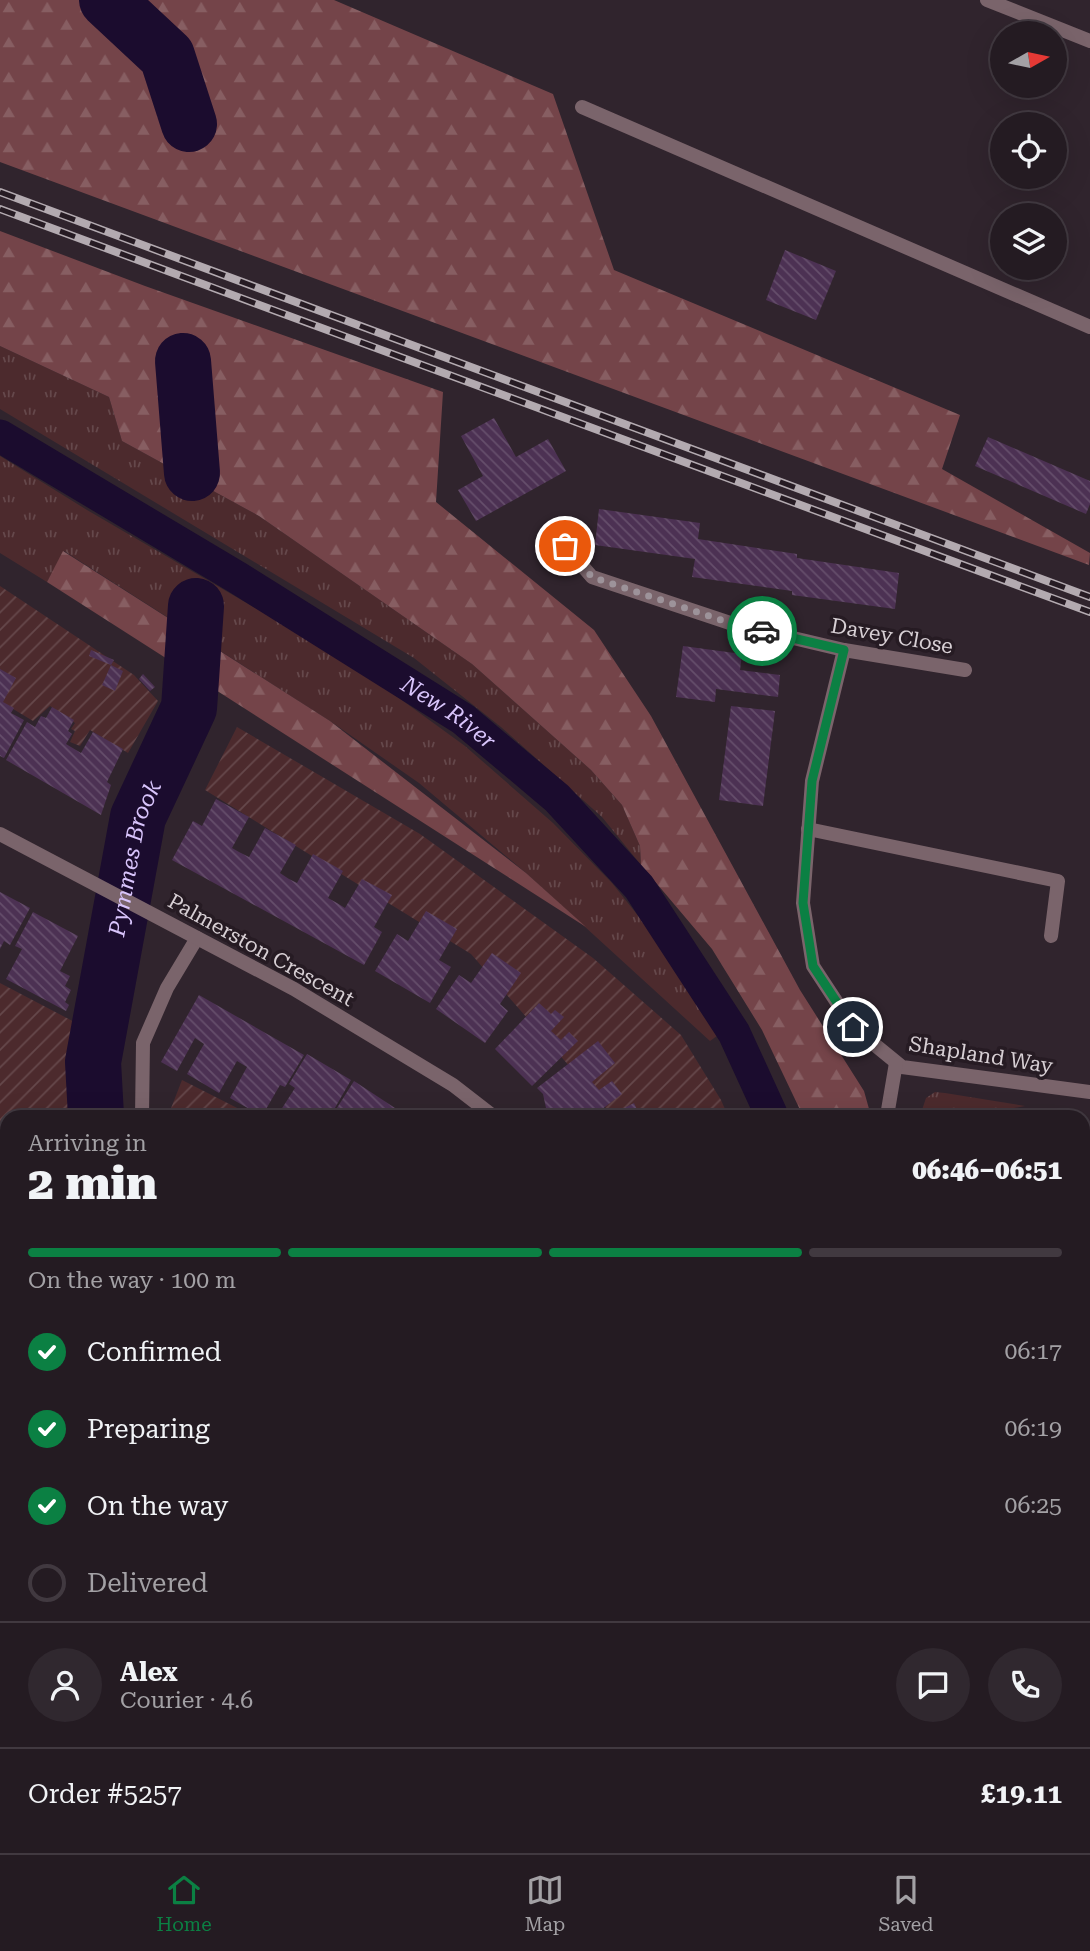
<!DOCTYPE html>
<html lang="en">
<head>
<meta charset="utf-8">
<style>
	:root { --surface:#241b22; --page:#30282f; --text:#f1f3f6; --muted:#a3a1a5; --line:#413940; --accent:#0b8043 }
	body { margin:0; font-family:"Roboto Serif",serif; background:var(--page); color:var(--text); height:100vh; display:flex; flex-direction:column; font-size:26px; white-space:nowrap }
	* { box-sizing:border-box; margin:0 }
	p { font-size:23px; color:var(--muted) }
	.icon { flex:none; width:38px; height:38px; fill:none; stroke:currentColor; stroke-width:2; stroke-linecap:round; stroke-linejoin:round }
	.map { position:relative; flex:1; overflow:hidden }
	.details { position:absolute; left:0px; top:1110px; width:1090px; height:744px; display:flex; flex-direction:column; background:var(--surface); border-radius:21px 21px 0 0; box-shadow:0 7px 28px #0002,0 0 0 2px var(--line) }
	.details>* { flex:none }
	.needle { width:46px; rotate:81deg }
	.tools { position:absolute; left:990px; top:21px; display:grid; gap:14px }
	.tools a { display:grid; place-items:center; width:77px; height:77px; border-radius:50%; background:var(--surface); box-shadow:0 7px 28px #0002,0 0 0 2px var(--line); font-size:35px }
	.pin { position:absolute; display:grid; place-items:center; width:60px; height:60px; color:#fff; margin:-30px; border:4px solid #fff; border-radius:50%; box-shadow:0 2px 7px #0007 }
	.courier { position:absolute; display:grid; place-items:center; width:70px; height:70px; margin:-35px; border:5px solid #0b8043; border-radius:50%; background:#fff; color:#222; box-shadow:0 2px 9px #0007 }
	.overview em { font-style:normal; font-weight:800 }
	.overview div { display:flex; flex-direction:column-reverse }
	.overview { display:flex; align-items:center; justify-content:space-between; height:119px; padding:0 28px }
	h1 { font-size:46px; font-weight:800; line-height:52px }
	.bar { display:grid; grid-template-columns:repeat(4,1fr); gap:10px 7px; align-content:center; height:84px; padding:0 28px }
	.bar i { height:9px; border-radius:5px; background:var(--line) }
	.bar .active { background:var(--accent) }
	.bar p { grid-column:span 4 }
	.line { display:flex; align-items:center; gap:18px; padding:0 28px; border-top:2px solid var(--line) }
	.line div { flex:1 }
	.round { display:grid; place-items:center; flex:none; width:74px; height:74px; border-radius:37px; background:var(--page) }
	ol { padding:0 28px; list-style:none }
	li { display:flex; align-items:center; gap:21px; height:77px }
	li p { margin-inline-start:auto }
	li .icon { padding:7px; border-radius:50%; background:var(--accent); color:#fff; stroke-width:4 }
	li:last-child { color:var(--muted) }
	li i { width:38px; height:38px; border:4px solid var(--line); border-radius:50% }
	.tabs { display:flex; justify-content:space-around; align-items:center; height:98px; border-top:2px solid var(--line); background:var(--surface); font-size:19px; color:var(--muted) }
	.tabs a { display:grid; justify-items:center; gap:4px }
	.tabs .active { color:var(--accent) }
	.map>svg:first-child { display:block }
	.grass { fill:url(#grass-tufts) }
	.forest { fill:url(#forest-firs) }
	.garden { fill:url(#garden-furrows) }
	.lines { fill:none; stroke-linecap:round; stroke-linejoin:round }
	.canal { stroke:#1b0c2e; stroke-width:33 }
	.river { stroke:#1b0c2e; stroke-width:56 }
	.building { fill:url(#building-back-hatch) }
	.lane { stroke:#7a646b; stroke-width:14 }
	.street { stroke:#7a646b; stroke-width:14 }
	.primary { stroke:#cb9fae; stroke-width:18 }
	.rail-casing { stroke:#b3aab0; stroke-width:8 }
	.rail { stroke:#261b23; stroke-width:5; stroke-dasharray:16; stroke-linecap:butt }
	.done { stroke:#9d939a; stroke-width:7; stroke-dasharray:0 12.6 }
	.route { stroke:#0b8043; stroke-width:9 }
	.labels { text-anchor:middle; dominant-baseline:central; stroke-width:7; stroke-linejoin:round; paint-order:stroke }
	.street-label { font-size:21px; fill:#d7cfd4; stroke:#261b23 }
	.water-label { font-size:23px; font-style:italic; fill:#d8c4fb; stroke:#261b23 }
</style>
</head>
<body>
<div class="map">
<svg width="1090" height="1853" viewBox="0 0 1090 1853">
	<defs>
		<pattern id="grass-tufts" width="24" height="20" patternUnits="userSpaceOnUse" patternTransform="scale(1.75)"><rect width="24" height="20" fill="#4c2a2d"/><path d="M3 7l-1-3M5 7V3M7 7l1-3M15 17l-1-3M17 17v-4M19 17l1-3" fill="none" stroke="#65484b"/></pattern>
		<pattern id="forest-firs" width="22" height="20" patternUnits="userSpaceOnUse" patternTransform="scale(1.75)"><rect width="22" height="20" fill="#744449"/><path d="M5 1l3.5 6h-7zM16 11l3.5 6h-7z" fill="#875e62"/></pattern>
		<pattern id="garden-furrows" width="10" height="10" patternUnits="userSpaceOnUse" patternTransform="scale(1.75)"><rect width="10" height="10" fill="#4c2a2d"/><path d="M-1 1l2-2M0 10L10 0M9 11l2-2" fill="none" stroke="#65484b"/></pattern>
		<pattern id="building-back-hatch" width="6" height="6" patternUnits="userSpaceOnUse" patternTransform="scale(1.75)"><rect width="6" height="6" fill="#4c3153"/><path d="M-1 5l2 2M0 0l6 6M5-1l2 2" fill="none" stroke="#654e6b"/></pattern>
	</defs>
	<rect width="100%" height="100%" fill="#30242d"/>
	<g class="grass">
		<polygon points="0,346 109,397 122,441 259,516 472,664 591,770 622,805 640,846 641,865 602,817 501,727 414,658 0,409"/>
		<polygon points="0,456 87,510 324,648 399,698 465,746 553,823 612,883 690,981 721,1033 710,1041 526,873 419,783 330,721 64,551 47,582 0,553"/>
		<polygon points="935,1092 945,1093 1025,1106 982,1114 927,1112 922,1110 926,1098"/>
	</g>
	<g class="forest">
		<polygon points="0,0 334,0 553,94 614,270 960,415 942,469 1090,553 1089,565 0,162"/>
		<polygon points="0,231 145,286 443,392 436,502 594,630 651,716 800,990 864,1091 871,1116 803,1116 762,1030 712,949 641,865 640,846 622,805 591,770 472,664 259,516 122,441 109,397 0,346"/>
		<polygon points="63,551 330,721 526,873 586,927 47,582"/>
	</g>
	<g class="garden">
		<polygon points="0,586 134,675 158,701 128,753 90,730 80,746 70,742 75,731 71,729 75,723 50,706 33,721 0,701"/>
		<polygon points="237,727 420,834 593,958 681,1035 721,1100 728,1116 613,1116 471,954 205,790"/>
		<polygon points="0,983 82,1026 78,1058 82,1116 7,1116 7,1583 0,1582"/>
		<polygon points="182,1080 253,1116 168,1116"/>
	</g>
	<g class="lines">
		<g class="canal">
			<path id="s1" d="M0,436L238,578L463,719L557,798L639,887L734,1033L772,1116"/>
			<polyline points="828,1853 828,1846"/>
		</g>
		<g class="river">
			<polyline points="107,0 167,56 189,124"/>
			<polyline points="183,361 192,473"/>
			<path id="s2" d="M96,1116L93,1062L138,817L189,708L196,606"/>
			<polyline points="135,1853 135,1846"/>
		</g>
	</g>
	<g class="building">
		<polygon points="785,250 836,271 816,320 766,300"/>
		<polygon points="494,418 516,457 548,439 566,471 476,521 458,490 483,476 461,436"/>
		<polygon points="988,437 1090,481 1090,504 1086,514 975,466"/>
		<polygon points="599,509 700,523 698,539 797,554 797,558 899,573 895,609 792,595 792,591 692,577 695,559 595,545"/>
		<polygon points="683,646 742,654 740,670 780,675 778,697 716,689 715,702 676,697"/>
		<polygon points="91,650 114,660 111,665 123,671 115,691 102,685 111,665 89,656"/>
		<polygon points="0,669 16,678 3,702 14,708 11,713 24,720 4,758 0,756"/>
		<polygon points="143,674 155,687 150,691 139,679"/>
		<polygon points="731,706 775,711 763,806 719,800"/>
		<polygon points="52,707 74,720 68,731 72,734 66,744 81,753 93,732 123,749 107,782 111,785 101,815 6,760 27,722 35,727 41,716 46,718"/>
		<polygon points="216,799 249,817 232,848 239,852 249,857 265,828 296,845 280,873 289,879 297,883 313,854 343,871 328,898 337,903 345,908 362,879 392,895 374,927 382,932 364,965 172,860 193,821 202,826"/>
		<polygon points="0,892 30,908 10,945 4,941 0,949"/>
		<polygon points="426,911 457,929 439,960 451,967 430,1003 375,971 397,934 408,941"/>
		<polygon points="33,912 78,936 60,971 70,976 65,986 71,990 65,1002 69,1005 66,1011 6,979 22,949 15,946"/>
		<polygon points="492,953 521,973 500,1004 508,1011 485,1043 436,1009 459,975 471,983"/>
		<polygon points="199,995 304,1055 285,1087 280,1085 262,1116 230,1098 247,1067 237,1061 219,1093 187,1074 204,1044 195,1038 177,1071 161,1062"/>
		<polygon points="539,1003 551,1014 555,1010 564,1017 551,1031 561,1040 569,1032 578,1041 532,1086 495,1049"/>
		<polygon points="598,1041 615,1063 592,1082 599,1090 612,1081 622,1094 593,1116 555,1116 555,1111 546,1108 543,1094 537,1088"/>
		<polygon points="307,1054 351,1080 332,1113 325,1110 321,1116 277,1116 295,1088 289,1084"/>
		<polygon points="354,1081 398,1110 394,1116 342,1116 335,1111"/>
		<polygon points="634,1103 640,1116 608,1116"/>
		<polygon points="1083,1215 1090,1215 1090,1415 1088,1415 1087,1405 1083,1405"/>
		<polygon points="1089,1498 1090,1521 1083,1521 1083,1499"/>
		<polygon points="0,1660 2,1664 7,1663 7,1706 0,1707"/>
		<rect x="1083" y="1735" width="7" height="69"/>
		<polygon points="7,1797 7,1846 104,1846 106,1853 0,1853 0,1799"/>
		<rect x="244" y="1846" width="27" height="7"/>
		<rect x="278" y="1846" width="54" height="7"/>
		<rect x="614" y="1846" width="30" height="7"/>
		<polygon points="651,1846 789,1846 788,1853 709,1853 709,1851 652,1853"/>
	</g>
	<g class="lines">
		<g class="lane">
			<polyline points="582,107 1090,327"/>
			<polyline points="561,532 565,546 592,577 730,623"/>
			<polyline points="142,1116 143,1043 167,988 197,938"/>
		</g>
		<g class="street">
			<polyline points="987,0 1090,41"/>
			<polyline points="730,623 844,650 965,670"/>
			<polyline points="844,650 812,781 803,903 813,966 853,1027 902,1067 1090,1092"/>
			<polyline points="808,829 1058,881 1051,936"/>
			<polyline points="0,834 294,989 453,1085 493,1116"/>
			<polyline points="887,1116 896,1063"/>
			<polyline points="505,1846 506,1853"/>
		</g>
		<g class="primary">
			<polyline points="1083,1615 1090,1614"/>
			<polyline points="0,1751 7,1749"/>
		</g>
		<defs>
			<g id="rail">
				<polyline points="0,192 1090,597"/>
				<polyline points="0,209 1090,612"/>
			</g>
		</defs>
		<use href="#rail" class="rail-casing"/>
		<use href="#rail" class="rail"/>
	</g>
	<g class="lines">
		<polyline class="done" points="565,546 592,577 730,623 762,631"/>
		<polyline class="route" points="762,631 844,650 812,781 803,903 813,966 853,1027"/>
	</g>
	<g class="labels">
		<g class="street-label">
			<text transform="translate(892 636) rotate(10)">Davey Close</text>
			<text transform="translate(261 950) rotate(29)">Palmerston Crescent</text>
			<text transform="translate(981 1055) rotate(9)">Shapland Way</text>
		</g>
		<g class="water-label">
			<text stroke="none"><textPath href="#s1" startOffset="527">New River</textPath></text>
			<text stroke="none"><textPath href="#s2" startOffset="262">Pymmes Brook</textPath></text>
		</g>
	</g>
</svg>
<div class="tools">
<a><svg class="needle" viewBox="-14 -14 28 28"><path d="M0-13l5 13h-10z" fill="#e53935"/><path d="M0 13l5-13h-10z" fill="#a3a1a5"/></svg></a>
<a><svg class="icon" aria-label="locate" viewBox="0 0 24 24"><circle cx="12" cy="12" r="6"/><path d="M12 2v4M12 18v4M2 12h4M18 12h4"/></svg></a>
<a><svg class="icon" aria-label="layers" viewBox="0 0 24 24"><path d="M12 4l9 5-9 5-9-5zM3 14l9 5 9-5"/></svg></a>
</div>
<div class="pin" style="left:565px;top:546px;background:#ea580c"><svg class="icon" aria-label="bag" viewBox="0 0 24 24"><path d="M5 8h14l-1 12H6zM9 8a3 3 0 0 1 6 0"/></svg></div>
<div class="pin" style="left:853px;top:1027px;background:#1f2937"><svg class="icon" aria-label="home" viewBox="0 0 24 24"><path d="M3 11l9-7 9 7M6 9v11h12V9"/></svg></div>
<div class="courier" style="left:762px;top:631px"><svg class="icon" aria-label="car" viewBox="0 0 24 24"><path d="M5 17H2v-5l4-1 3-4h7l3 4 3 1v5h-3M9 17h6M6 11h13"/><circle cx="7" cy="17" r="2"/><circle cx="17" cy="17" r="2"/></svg></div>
<section class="details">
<div class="overview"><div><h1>2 min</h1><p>Arriving in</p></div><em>06:46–06:51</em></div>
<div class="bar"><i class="active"></i><i class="active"></i><i class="active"></i><i></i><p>On the way · 100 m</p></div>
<ol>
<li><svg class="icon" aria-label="check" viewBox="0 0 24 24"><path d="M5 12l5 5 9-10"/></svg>Confirmed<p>06:17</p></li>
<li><svg class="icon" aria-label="check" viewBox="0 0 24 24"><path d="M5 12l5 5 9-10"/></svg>Preparing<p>06:19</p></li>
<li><svg class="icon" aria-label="check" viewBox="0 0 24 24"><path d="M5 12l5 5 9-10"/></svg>On the way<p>06:25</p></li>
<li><i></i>Delivered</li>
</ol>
<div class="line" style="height:126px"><a class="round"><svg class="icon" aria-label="person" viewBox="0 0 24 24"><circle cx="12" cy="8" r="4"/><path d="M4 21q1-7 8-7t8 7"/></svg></a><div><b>Alex</b><p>Courier · 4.6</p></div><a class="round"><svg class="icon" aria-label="chat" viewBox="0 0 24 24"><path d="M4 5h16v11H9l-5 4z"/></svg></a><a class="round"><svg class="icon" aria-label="phone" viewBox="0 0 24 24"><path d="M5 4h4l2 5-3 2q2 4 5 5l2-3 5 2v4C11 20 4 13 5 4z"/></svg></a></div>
<div class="line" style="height:91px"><div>Order #5257</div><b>£19.11</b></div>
</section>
</div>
<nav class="tabs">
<a class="active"><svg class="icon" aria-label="home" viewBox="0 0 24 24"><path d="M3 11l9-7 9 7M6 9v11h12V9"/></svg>Home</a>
<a><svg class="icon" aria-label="map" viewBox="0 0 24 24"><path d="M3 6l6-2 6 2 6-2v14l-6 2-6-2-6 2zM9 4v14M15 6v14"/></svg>Map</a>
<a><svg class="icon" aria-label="saved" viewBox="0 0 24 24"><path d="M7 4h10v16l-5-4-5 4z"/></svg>Saved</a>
</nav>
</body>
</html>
